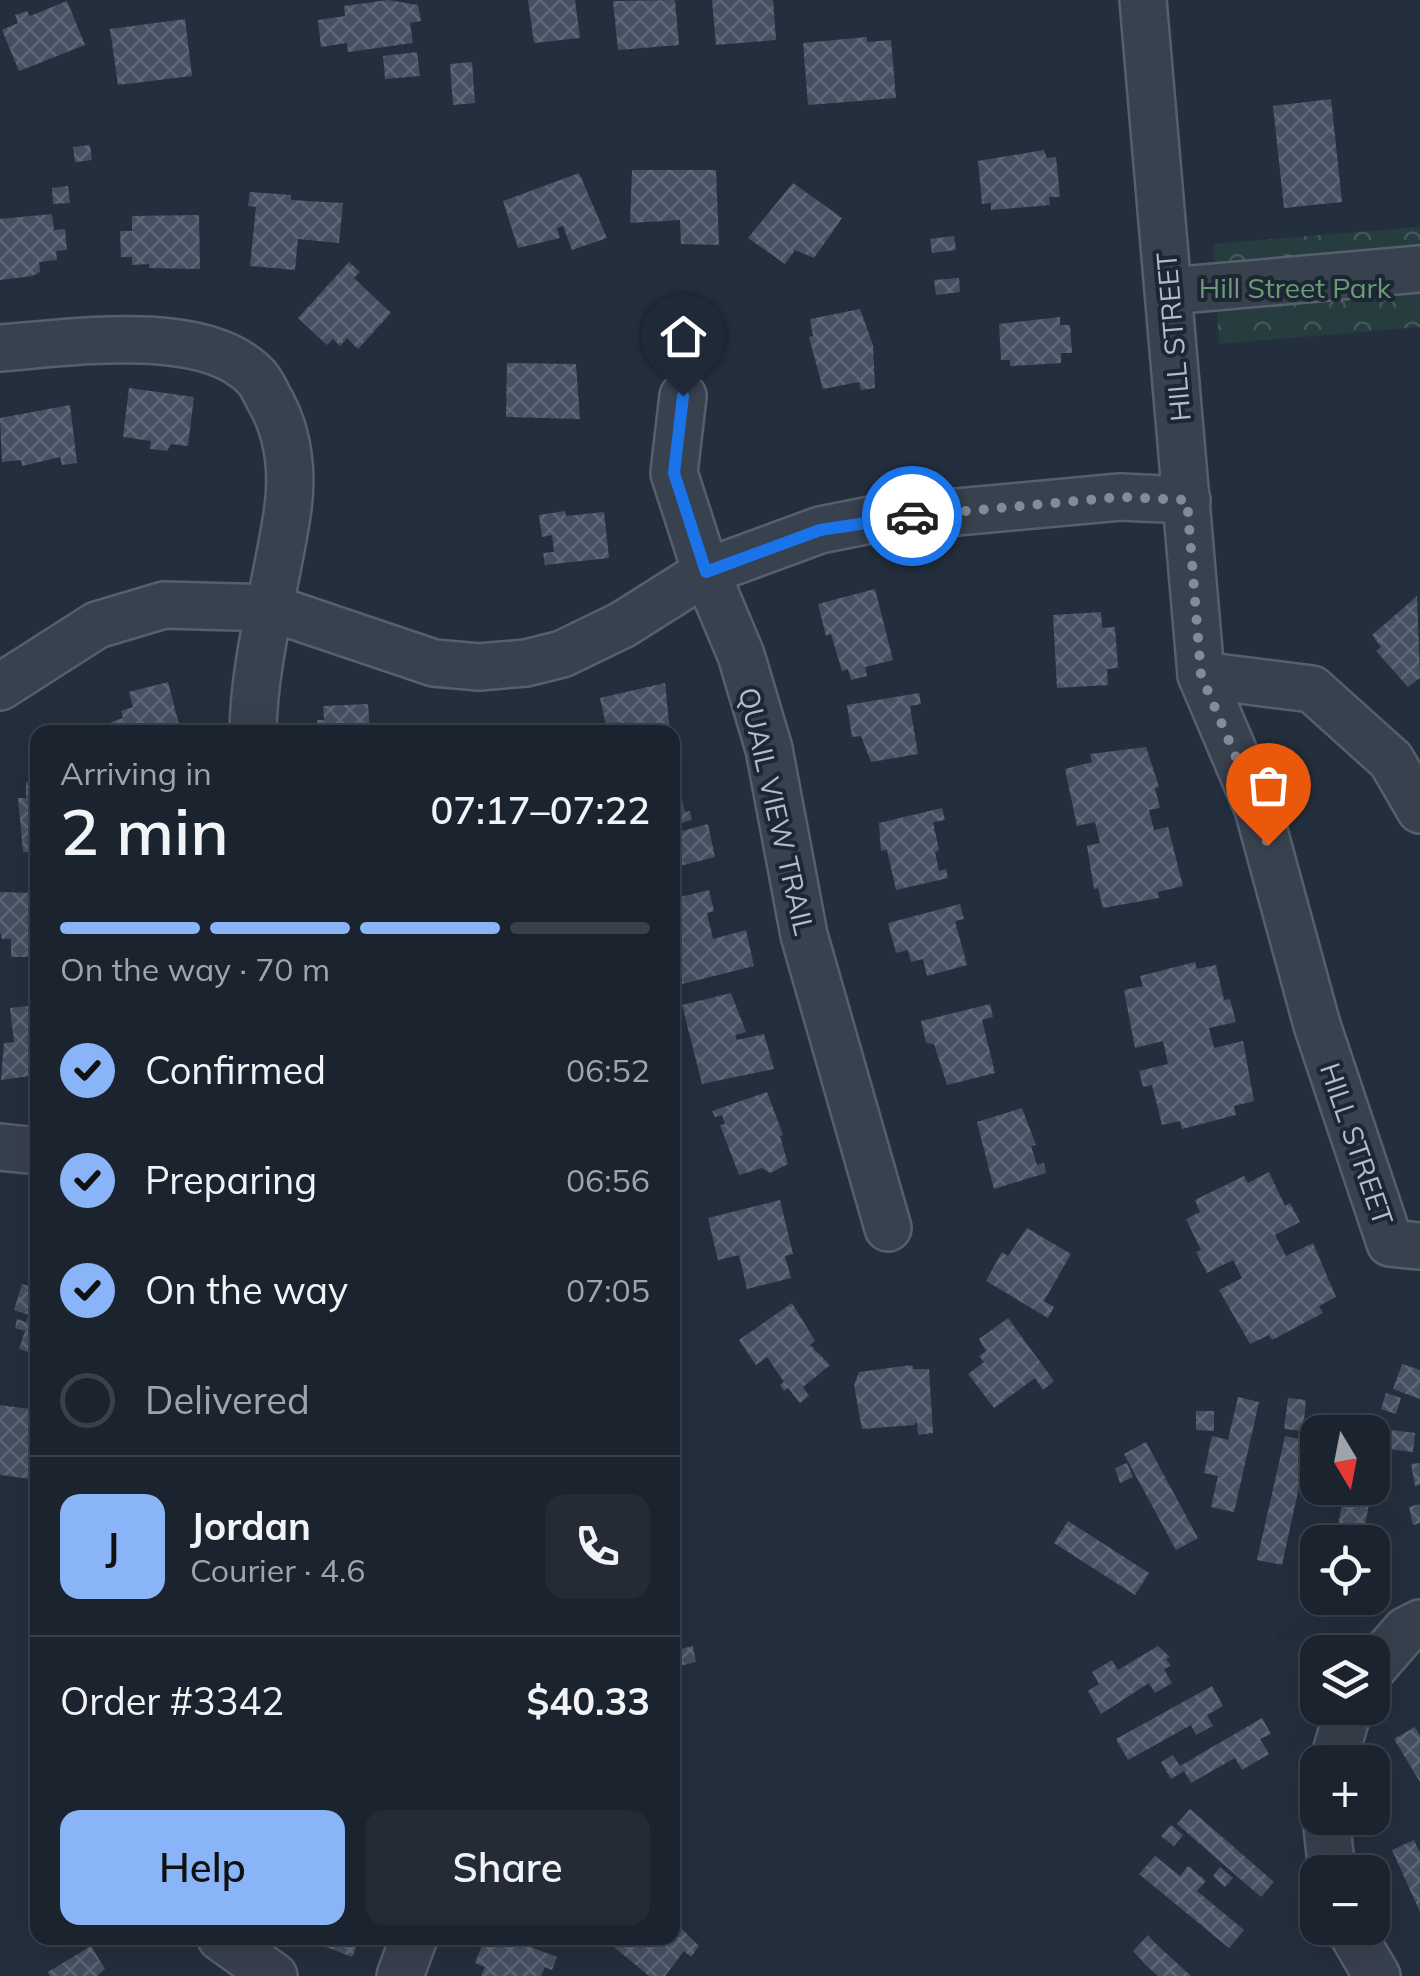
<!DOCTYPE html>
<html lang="en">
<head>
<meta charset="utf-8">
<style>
	:root { --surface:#1b232e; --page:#242b36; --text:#f1f3f6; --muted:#a0a4aa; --line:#39404a; --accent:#8ab4f8 }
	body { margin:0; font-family:Mulish,sans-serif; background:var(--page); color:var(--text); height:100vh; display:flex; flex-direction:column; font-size:38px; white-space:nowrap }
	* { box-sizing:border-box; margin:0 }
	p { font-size:32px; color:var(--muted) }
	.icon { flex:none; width:55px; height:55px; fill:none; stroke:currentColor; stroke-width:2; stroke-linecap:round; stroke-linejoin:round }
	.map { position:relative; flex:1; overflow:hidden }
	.sheet { position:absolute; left:30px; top:725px; width:650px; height:1220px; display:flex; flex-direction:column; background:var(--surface); border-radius:20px; box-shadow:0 10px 40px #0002,0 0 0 2px var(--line) }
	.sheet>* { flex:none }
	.needle { width:65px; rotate:170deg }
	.tools { position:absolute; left:1300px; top:1415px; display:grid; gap:20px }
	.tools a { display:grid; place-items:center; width:90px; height:90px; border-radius:20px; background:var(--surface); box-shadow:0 10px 40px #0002,0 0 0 2px var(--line); font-size:50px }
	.pin { position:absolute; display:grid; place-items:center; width:85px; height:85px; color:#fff; margin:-102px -42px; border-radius:50% 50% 50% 0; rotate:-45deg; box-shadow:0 0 10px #0007 }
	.pin .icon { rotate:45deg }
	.courier { position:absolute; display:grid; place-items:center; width:100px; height:100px; margin:-50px; border:8px solid #1a73e8; border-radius:50%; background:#fff; color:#222; box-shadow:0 2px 12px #0007 }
	.head em { font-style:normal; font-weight:600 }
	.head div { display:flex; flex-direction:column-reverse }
	.head { display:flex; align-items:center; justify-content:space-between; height:170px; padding:0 30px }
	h1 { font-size:65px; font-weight:600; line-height:75px }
	.bar { display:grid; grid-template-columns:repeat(4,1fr); gap:15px 10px; align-content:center; height:120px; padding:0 30px }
	.bar i { height:12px; border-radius:8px; background:var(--line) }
	.bar .selected { background:var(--accent) }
	.bar p { grid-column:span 4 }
	.line { display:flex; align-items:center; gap:25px; padding:0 30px; border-top:2px solid var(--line) }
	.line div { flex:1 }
	.round { display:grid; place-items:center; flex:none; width:105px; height:105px; border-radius:20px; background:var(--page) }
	ol { padding:0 30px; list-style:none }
	li { display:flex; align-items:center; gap:30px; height:110px }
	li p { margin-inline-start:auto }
	li .icon { padding:10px; border-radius:50%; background:var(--accent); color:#111; stroke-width:4 }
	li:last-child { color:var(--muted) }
	li i { width:55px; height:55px; border:5px solid var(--line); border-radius:50% }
	.cta { display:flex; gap:20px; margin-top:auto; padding:20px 30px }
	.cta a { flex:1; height:115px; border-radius:20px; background:var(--accent); color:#111; font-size:40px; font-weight:600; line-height:115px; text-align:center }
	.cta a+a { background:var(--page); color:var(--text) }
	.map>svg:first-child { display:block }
	.forest { fill:url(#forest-crowns) }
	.building { fill:url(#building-cross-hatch) }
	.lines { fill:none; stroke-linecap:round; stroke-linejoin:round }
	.minor-casing { stroke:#565f6c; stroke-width:50 }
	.minor { stroke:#38414e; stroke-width:45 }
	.done { stroke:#828b98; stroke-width:10; stroke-dasharray:0 18 }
	.route { stroke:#1a73e8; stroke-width:12 }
	.labels { text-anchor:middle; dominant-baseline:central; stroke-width:8; stroke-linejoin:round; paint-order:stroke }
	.park-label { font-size:28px; fill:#6b9a76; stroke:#1d2633 }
	.street-label { font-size:28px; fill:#b4bcc9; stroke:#1d2633 }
</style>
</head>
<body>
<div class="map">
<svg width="1420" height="1976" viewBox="0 0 1420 1976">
	<defs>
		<pattern id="forest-crowns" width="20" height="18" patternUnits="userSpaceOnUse" patternTransform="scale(2.5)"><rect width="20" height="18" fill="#263c3f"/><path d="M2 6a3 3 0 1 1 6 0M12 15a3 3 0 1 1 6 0" fill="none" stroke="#435659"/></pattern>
		<pattern id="building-cross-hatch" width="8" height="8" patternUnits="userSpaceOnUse" patternTransform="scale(2.5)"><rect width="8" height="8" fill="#455162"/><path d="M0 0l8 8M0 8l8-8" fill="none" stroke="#5d6877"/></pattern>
	</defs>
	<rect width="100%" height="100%" fill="#242f3e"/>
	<polygon class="forest" points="1420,227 1420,327 1219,344 1213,244"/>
	<g class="building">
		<polygon points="388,0 418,5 421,21 410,23 413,43 348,52 347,43 321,47 318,20 345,16 344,6"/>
		<polygon points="528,0 575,0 580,38 534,43"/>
		<polygon points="675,0 679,45 618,50 613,1"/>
		<polygon points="712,0 773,0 776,40 716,45"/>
		<polygon points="67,1 85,45 19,71 2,30 18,23 15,15 27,11 30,16"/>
		<polygon points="185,19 192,76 118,85 110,29"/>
		<polygon points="867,37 867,42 891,40 896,98 808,105 803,43"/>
		<polygon points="417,52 420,76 385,79 383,56"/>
		<polygon points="472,62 475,103 453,105 450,64"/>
		<polygon points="1331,99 1342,202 1284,208 1273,106"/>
		<polygon points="90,145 92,160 75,162 73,147"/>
		<polygon points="1044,150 1047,158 1056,157 1060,197 1049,197 1050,205 991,210 991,203 982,204 978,161"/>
		<polygon points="632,170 716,170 719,245 681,244 680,220 630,223"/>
		<polygon points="579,173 607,238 572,250 563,226 557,228 560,238 518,248 503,201"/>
		<polygon points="793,183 842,218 814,258 795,250 785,264 748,238"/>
		<polygon points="68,186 70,203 53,204 52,188"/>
		<polygon points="250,192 291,195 291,200 343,203 339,243 298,239 295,270 250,266 256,207 248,206"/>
		<polygon points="52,214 54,230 65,229 67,250 56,251 57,260 39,262 40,272 32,276 0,280 0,219"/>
		<polygon points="199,215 200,269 149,268 149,264 132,265 132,257 121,257 120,231 132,231 132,216"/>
		<polygon points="954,236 956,250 932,253 930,239"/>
		<polygon points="349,262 360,272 354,278 391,313 358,349 347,338 340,346 333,339 327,345 298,318"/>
		<polygon points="959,278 960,292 936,295 934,280"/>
		<polygon points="860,309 873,345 875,388 861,390 859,382 823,389 809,337 813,336 810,319"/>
		<polygon points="1060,317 1060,325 1070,325 1072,353 1061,353 1061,363 1010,366 1010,360 1001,360 999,324"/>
		<polygon points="507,363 576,364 580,419 506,417"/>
		<polygon points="129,388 194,397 188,446 171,444 167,451 150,449 151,441 123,437"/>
		<polygon points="70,405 77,463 62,465 60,457 22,466 21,460 2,462 0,418"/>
		<polygon points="565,511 566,516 604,512 609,558 545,565 543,553 554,552 552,535 542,537 539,515"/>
		<polygon points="875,589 893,660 865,667 867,676 851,680 848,669 842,671 831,634 826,636 818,604"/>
		<polygon points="1417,596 1420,678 1408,687 1376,651 1381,647 1372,635"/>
		<polygon points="1101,612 1102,628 1115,627 1118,668 1107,669 1108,685 1057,688 1053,615"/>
		<polygon points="168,682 181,732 114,732 111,722 123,718 121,711 133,707 129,692"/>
		<polygon points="665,683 670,732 622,732 619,722 606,725 600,698"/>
		<polygon points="919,693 921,704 910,706 918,754 871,762 861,736 852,737 847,705"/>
		<polygon points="368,704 370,732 318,732 317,720 324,720 323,706"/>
		<polygon points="1146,747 1159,787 1155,788 1160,808 1149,810 1154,830 1168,827 1183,886 1158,892 1159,898 1103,908 1098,888 1094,889 1087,846 1100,843 1095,822 1077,826 1065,769 1092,762 1090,754"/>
		<polygon points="38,781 38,851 23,852 18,798 26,798 26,782"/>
		<polygon points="677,781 685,812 690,811 692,820 680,823 682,831 708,824 715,857 672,868 672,782"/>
		<polygon points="942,808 945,820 933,822 939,850 935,852 939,871 946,869 948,878 896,890 887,850 881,851 879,823"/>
		<polygon points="709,890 714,911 707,913 713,939 746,930 754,966 678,985 672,963 672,899"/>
		<polygon points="0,892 38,893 38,957 11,957 11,939 2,939 0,932"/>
		<polygon points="960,904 964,919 955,921 967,965 927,976 923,959 911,962 908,950 896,953 888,923"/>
		<polygon points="1195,962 1197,969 1216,965 1224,1000 1230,999 1236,1022 1209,1028 1214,1048 1243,1041 1254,1101 1234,1106 1236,1115 1182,1129 1180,1121 1162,1125 1152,1085 1143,1087 1139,1071 1168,1064 1163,1041 1135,1048 1124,990 1143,986 1140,976"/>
		<polygon points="731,993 746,1032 735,1035 737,1040 764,1034 774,1069 702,1084 682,1005"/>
		<polygon points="990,1004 993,1017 982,1020 995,1073 947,1085 934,1044 926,1043 921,1021"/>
		<polygon points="38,1005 38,1075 1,1080 4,1043 14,1042 10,1008"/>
		<polygon points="767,1092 783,1135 780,1136 788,1164 770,1173 762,1168 739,1175 720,1125 725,1124 722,1115 715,1117 712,1111"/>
		<polygon points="1022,1108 1036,1145 1031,1146 1037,1165 1044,1163 1046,1173 994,1189 977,1122"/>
		<polygon points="1269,1172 1285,1206 1290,1203 1300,1222 1275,1235 1286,1256 1313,1243 1336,1297 1319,1306 1323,1313 1272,1340 1269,1335 1250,1344 1219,1290 1242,1278 1233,1260 1207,1273 1196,1252 1201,1250 1186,1219 1200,1212 1195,1200 1244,1176 1248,1183"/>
		<polygon points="780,1200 793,1254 785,1256 791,1278 747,1289 739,1255 718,1260 708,1218"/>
		<polygon points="1027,1228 1071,1254 1044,1301 1054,1307 1048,1318 986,1281 1002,1252 1008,1256"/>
		<polygon points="22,1284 38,1289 38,1355 19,1349 25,1331 15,1328 17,1319 26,1322 29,1315 14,1310"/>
		<polygon points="792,1303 815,1341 810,1345 830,1365 803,1387 809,1396 800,1403 788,1388 784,1391 780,1385 784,1382 767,1357 756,1365 739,1340"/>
		<polygon points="1008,1318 1054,1381 1043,1390 1035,1378 994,1408 968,1374 984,1362 979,1356 986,1351 979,1339"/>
		<polygon points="1402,1364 1420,1370 1420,1399 1393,1389"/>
		<polygon points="912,1365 913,1369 929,1369 933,1433 918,1435 917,1421 914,1425 862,1429 854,1385 859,1372"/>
		<polygon points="1386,1393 1401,1398 1396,1414 1381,1409"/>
		<polygon points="1238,1397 1259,1402 1234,1512 1211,1507 1218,1476 1204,1473 1212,1436 1228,1440"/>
		<polygon points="1288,1398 1306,1400 1303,1431 1284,1429"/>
		<polygon points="0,1405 38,1410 38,1449 31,1479 0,1475"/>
		<polygon points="1196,1411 1214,1411 1214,1431 1196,1430"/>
		<polygon points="1392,1430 1415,1433 1413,1452 1389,1449"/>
		<polygon points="1285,1436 1309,1441 1282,1565 1257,1560"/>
		<polygon points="1146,1442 1198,1538 1176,1550 1124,1454"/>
		<polygon points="1127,1463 1133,1477 1120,1483 1115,1468"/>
		<polygon points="1420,1463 1420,1485 1415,1486 1411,1464"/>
		<polygon points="1345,1488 1372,1488 1362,1542 1335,1542"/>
		<polygon points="1420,1504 1420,1523 1413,1525 1409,1507"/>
		<polygon points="1068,1521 1149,1573 1135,1595 1054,1543"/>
		<polygon points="693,1646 696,1662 680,1666 677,1650"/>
		<polygon points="1158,1646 1170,1657 1166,1659 1171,1666 1164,1669 1172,1683 1155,1693 1149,1683 1101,1714 1088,1691 1099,1684 1092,1672 1112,1660 1118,1670"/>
		<polygon points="1212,1686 1223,1706 1207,1715 1213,1726 1196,1735 1191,1725 1128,1760 1116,1739"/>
		<polygon points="1262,1718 1271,1734 1260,1739 1269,1754 1242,1770 1235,1758 1191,1783 1184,1771 1171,1779 1161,1762 1173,1755 1180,1766"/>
		<polygon points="1415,1727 1420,1736 1420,1782 1394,1739"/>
		<polygon points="1190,1809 1274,1882 1261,1897 1177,1824"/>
		<polygon points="1171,1825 1183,1835 1174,1846 1161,1836"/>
		<polygon points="1414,1840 1420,1853 1420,1912 1392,1850"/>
		<polygon points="38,1855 38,1924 34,1925 28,1871 34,1870 32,1856"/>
		<polygon points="1155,1856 1180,1876 1188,1866 1206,1881 1197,1891 1244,1930 1229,1948 1139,1874"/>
		<polygon points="1220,1867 1233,1878 1225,1887 1213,1876"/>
		<polygon points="680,1927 699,1946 691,1957 684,1951 665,1976 649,1976 603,1938 672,1938"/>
		<polygon points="1148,1935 1154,1942 1191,1976 1158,1976 1145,1964 1133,1951"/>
		<polygon points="303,1938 360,1938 352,1957"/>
		<polygon points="485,1938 507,1938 557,1957 552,1970 545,1967 541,1976 481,1976 485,1967 475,1963"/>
		<polygon points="91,1946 105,1969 97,1976 50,1976 48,1972"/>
	</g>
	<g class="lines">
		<defs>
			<g id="minor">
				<polyline points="1143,0 1201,675"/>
				<polyline points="1169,291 1420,269"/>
				<path d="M0,348C69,343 206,321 257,378C263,385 267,396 272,404C290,437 293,478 287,515C276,587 254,660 253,732"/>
				<polyline points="683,396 674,473 706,572 741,655 769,749 804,935 888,1228"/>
				<polyline points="0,687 97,625 164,605 271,608 434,663 479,667 526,663 562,654 622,625 706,572 820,530 870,520 1120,497 1187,500"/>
				<polyline points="1420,810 1391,760 1312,689 1201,675 1258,809 1317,1025 1390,1243 1420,1246"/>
				<polyline points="0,1147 38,1151"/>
				<polyline points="1372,1669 1406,1630 1420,1623"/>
				<polyline points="1333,1762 1349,1708"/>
				<polyline points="1326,1818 1332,1872"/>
				<polyline points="1349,1928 1377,1976"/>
				<polyline points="221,1938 274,1976"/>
				<polyline points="400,1976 414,1938"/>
			</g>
		</defs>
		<use href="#minor" class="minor-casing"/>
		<use href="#minor" class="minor"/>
	</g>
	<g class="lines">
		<polyline class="done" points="912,516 1120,497 1187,500 1201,675 1258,809 1268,845"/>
		<polyline class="route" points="683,396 674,473 706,572 820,530 912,516"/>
	</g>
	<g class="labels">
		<g class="park-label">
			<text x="1295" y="287">Hill Street Park</text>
		</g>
		<g class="street-label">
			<text transform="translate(1173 337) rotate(-95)">HILL STREET</text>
			<text transform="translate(777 811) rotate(77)">QUAIL VIEW TRAIL</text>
			<text transform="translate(1357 1144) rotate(71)">HILL STREET</text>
		</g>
	</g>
</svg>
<div class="tools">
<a><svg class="needle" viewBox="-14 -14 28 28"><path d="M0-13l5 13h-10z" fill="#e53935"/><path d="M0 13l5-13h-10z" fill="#a0a4aa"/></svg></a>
<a><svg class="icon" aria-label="locate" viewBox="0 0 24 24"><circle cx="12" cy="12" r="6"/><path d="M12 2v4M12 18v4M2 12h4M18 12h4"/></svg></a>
<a><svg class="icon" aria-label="layers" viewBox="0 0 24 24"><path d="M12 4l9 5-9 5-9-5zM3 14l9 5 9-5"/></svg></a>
<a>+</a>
<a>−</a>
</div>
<div class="pin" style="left:1268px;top:845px;background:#ea580c"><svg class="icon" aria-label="bag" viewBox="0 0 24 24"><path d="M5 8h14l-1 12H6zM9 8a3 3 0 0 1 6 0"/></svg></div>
<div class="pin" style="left:683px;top:396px;background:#1f2937"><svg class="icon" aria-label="home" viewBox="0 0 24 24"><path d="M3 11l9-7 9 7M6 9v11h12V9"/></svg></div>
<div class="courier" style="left:912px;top:516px"><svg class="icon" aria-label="car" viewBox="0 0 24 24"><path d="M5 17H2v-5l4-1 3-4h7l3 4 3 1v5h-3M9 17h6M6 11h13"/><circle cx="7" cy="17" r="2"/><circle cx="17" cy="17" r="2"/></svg></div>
<section class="sheet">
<div class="head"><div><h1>2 min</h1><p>Arriving in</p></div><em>07:17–07:22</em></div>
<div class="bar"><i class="selected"></i><i class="selected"></i><i class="selected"></i><i></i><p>On the way · 70 m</p></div>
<ol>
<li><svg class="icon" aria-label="check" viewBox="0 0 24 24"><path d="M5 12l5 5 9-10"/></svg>Confirmed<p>06:52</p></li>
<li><svg class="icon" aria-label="check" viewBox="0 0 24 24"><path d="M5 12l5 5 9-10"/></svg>Preparing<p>06:56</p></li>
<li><svg class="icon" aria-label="check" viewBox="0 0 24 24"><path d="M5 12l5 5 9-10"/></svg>On the way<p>07:05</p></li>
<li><i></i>Delivered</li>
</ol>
<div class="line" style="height:180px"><b class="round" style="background:var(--accent);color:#111">J</b><div><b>Jordan</b><p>Courier · 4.6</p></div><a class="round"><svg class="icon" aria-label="phone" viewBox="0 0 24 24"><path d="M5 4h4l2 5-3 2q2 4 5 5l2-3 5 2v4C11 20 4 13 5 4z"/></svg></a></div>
<div class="line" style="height:130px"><div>Order #3342</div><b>$40.33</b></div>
<div class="cta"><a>Help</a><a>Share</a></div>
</section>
</div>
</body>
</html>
